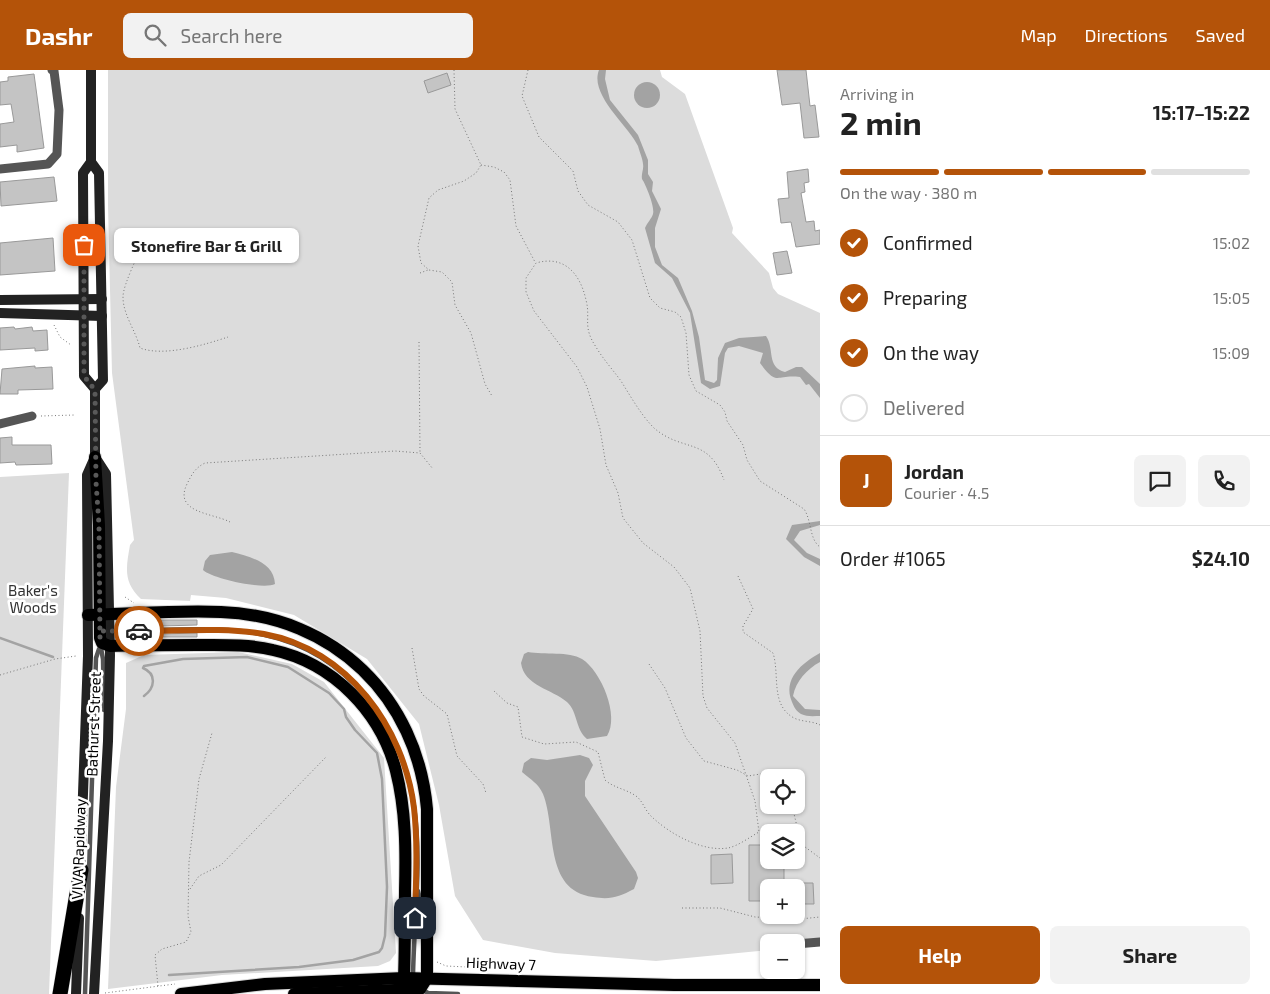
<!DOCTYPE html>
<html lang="en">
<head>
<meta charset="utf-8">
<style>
	:root { --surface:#fff; --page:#f2f2f2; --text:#222; --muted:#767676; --line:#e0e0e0; --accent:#b45309 }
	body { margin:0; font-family:"Exo 2",sans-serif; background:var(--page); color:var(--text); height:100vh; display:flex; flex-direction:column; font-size:19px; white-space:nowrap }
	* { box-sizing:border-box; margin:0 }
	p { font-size:16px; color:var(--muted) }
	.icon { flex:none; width:28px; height:28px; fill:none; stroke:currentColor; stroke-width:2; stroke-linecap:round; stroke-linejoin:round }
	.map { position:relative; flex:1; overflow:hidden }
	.details { display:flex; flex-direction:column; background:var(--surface); width:450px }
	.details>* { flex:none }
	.fabs { position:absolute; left:760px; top:699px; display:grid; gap:10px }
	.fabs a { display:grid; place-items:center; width:45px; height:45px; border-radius:8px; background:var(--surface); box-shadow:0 1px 4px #0004; font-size:25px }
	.pin { position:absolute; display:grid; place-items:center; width:42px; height:42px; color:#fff; margin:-21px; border-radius:10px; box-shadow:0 2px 8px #0006 }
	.courier { position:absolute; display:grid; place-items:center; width:50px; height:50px; margin:-25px; border:4px solid #b45309; border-radius:50%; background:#fff; color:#222; box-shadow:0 1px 6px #0007 }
	.bubble { position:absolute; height:35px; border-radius:8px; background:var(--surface); box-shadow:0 1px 4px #0004; font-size:16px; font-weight:700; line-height:35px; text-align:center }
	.head em { font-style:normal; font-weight:700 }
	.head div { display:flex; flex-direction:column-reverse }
	.head { display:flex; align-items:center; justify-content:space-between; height:85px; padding:0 20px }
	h1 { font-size:32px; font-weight:700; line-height:38px }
	.bar { display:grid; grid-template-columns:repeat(4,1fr); gap:8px 5px; align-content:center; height:60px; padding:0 20px }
	.bar i { height:6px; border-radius:4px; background:var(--line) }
	.bar .selected { background:var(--accent) }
	.bar p { grid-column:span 4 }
	.line { display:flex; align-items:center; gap:12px; padding:0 20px; border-top:1px solid var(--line) }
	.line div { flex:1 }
	.round { display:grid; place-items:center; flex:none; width:52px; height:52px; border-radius:8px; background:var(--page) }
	ol { padding:0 20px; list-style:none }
	li { display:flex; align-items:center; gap:15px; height:55px }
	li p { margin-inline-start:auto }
	li .icon { padding:5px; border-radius:50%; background:var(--accent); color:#fff; stroke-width:4 }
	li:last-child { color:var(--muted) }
	li i { width:28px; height:28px; border:2px solid var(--line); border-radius:50% }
	.primary-button { display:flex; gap:10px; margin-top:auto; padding:10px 20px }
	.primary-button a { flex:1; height:58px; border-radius:8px; background:var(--accent); color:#fff; font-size:20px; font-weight:700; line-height:58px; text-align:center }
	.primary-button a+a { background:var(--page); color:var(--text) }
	header { display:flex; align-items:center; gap:30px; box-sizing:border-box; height:70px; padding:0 25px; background:var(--accent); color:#fff }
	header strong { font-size:24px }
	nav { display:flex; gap:28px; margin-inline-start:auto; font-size:18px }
	.search { width:350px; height:45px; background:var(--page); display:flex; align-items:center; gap:12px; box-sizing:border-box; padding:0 18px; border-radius:8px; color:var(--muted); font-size:19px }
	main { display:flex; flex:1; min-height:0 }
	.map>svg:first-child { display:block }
	.green { fill:#dcdcdc; fill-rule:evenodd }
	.water { fill:#a3a3a3 }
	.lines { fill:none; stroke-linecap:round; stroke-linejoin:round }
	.stream { stroke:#a3a3a3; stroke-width:2.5 }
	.building { fill:#c4c4c4; stroke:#999 }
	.primary-casing { stroke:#dbdbdb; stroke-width:14 }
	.highway-casing { stroke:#dbdbdb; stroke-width:16 }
	.path { stroke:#777; stroke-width:1; stroke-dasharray:1 2.5; stroke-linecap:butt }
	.lane { stroke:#555; stroke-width:4.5 }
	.street { stroke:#555; stroke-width:9 }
	.secondary { stroke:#222; stroke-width:10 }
	.primary { stroke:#000; stroke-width:12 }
	.highway { stroke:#000; stroke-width:15 }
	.done { stroke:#595959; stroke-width:5; stroke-dasharray:0 9 }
	.route { stroke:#b45309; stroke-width:6 }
	.labels { text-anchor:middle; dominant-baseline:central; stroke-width:5; stroke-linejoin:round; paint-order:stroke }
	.park-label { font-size:15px; fill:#333; stroke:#fff }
	.street-label { font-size:15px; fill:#000; stroke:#fff }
</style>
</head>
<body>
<header>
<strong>Dashr</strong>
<div class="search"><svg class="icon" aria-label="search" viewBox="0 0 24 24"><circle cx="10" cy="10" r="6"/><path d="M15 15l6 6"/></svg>Search here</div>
<nav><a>Map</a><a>Directions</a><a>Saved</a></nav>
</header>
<main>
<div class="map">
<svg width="820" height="924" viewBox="0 0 820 924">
	<rect width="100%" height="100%" fill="#fff"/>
	<g class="green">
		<path d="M108,0H660L662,7L685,24L733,158L732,163L769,203L773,218L778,224L820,243V874L769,872V880L656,891L555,883L483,870L455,826L439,735L419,654L367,589L294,545L226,528L191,525L190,531L141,529C123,512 126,498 130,475L134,470L112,303L108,135ZM769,708H796V735H769ZM769,762H796V790H769ZM769,818H796V845H769Z"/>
		<polygon points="69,403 49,924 0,924 0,407"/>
		<polygon points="238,582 292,594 324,612 384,688 396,883 390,891 378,896 222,905 108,919 116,717 126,639 126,593 144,585"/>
	</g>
	<g class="water">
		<path d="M599,0H606L605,9L610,30L638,65L648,90V104L653,112L652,121L661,139L655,158V177L662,195L678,208L692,241L699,267L705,310L714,313L717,310L718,288L725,273L739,268L766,266C775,279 766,297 785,302L796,297H802L820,314V328L809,314L806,315L800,307C775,304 778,317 760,293L763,283L739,276L728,278L725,283L720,316L710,319L701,313L690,243L672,208L655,193L645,158C647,153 652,148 653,144C655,137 646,115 642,109C641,104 644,99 643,94C643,90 639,80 638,76C629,56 589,25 599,0Z"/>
		<circle cx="647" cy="25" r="13"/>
		<polygon points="820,451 820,455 800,461 794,470 807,483 820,489 820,496 804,487 786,469 792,455"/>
		<path d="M232,482C250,487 274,492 275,514C264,520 213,509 203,500L205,491L210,485Z"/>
		<path d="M528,582C544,585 569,581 582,589C601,601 620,646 607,666L587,669C575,659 578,642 567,632C552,619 524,616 521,593L524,584Z"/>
		<path d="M820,583V592C807,599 796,611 793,626L805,639L820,640V646C814,646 807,647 801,644C796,641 794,637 792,632C782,609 802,593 820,583Z"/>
		<path d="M580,685L589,688L593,695L585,711V726L636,802L638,808L634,819C619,827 610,830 593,827C543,820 557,759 543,724C538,713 531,710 522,702L524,693L531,688L547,690Z"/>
	</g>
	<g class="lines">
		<g class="stream">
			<polyline points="0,568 53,587"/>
			<path d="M144,626C155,618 157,604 143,598L144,596L183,589L247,587L288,597L329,623L344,639L346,647L355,660L377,683L382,709L387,817L385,866L382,878L379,882L353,890L299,897L169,905"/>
		</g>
	</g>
	<g class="building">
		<polygon points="777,0 806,0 810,36 815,35 819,67 804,68 800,33 782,35"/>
		<polygon points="447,3 451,15 428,23 424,11"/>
		<polygon points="34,4 44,78 17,82 17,75 0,77 0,54 14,52 11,34 0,35 0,12 8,11 8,7"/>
		<polygon points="808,99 809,112 804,113 805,122 801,123 806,152 814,151 815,161 820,160 820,174 796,177 791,152 781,153 778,129 789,128 787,102"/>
		<polygon points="54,107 57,131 1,136 0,112"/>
		<polygon points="53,168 55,201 0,205 0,173"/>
		<polygon points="787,181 792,203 777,205 773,183"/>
		<polygon points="14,257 15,259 32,257 33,261 47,260 48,280 35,281 35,278 0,280 0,258"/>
		<polygon points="35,296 35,298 52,297 53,319 18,320 18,324 0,324 2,299"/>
		<polygon points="12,367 12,375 51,375 52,394 16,395 15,392 0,393 0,368"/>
		<polygon points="161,550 197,550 197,555 161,556"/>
		<polygon points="197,563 197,567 162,567 161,564"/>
		<polygon points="749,775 762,775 762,786 769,786 769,790 784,790 784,818 769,818 769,831 749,831"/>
		<polygon points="732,784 733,813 711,814 711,785"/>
		<polygon points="801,813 813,813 814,834 802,834"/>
	</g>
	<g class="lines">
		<defs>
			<g id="primary">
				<path d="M95,387L99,455L100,568L102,573L110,576C139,575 168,575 197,575C223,575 248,574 273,580C333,593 381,642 396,701C406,740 406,781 405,821C405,850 405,879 404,908L412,924"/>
				<path d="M88,545C132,544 177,540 221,542C334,546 417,627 427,739V908L420,919L294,924"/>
				<polyline points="181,924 265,914 404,908 674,915 820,915"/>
			</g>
			<polyline id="highway" points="60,924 81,800"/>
		</defs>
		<use href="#primary" class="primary-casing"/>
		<use href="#highway" class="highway-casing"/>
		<g class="path">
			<polyline points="454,0 455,39 481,95 476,103 464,111 438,120 429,128 418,176 421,193 429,200 442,202 452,212 455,235 471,263 485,314 492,326"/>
			<path d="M528,0L522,26L539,67L573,101L578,121L588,135L618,152L632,170L650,228L660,238L675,242L681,247L686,263L689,305L696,321L720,335L725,342L727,351L743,375L747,390L760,411L804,439C812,451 809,469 820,477"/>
			<polyline points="481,95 494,97 504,102 510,110 516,156 535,192"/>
			<path d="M145,168C140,182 123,214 123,227C123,245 136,261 140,278C164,287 204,275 228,267"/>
			<polyline points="420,203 428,200"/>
			<polyline points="54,255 60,267 71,275"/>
			<polyline points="419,272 420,383"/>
			<polyline points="41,346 75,345"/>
			<path d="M230,452C213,443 173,443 187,414C192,404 195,398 205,393L395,381L420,383L433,399"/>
			<path d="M738,506L753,539L743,556V562L773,583C780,605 770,635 794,648C802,652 813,651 820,655"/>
			<polyline points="125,527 134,533"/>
			<polyline points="412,578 419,619 424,626 447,644 457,686 483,714 486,723"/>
			<polyline points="649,594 665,618 686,668 704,691 737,700 748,706 767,703 775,708"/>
			<polyline points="0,605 55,589 76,586"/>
			<path d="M494,621L507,633L518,637L522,667L544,674L576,672L598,682L605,710C614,718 626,719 636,726C643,731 645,741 652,747C670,764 702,782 728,778C738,776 750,767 759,762L755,731L735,673L707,638L703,626L700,561L690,518L674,497L643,473L623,448L618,423L606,395L600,359L587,317L577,297L534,241L526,222V208L536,193C564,185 580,203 586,230C591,249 582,256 596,277C603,289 613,300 621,311C631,327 641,345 654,358C683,383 708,366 724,410"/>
			<polyline points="792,735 801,774 820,788"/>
			<polyline points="190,819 199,806 221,795 326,687"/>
			<polyline points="682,838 720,838 755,847 800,849 820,847"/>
			<polyline points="437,892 446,896 509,899"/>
			<polyline points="158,916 155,885 162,879 186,872 191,862 188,846 189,792 199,709 212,663"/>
			<polyline points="105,923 175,914"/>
		</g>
		<g class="lane">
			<path d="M111,561C157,561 221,555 265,565C348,583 402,655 414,736C422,791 414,850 413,906"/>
			<polyline points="100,573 103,589 104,640"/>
			<polyline points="418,821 423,842"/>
			<polyline points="421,919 428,923 458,924"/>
			<polyline points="85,924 96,588 99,579"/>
		</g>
		<g class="street">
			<polyline points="0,99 48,94 57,84 59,40 54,1 52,0"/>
			<polyline points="0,354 32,346"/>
			<polyline points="796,874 820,872"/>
		</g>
		<g class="secondary">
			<polyline points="91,92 99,103 103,310 95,319"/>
			<polyline points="0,230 102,229"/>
			<polyline points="0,243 102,246"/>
			<polyline points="80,806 88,586 87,405 95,387 95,319 84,306 83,103 91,92 91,0"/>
			<polyline points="76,924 79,848"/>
			<polyline points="94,924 108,671 110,585 106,404 95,387"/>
		</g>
		<use href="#primary" class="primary"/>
		<use href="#highway" class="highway"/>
	</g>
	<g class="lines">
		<polyline class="done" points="84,175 84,306 95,320 96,412 99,455 100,568 103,561 139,561"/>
		<path class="route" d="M139,561C180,561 223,557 264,564C347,579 404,657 414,738C418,774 416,811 415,848"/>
	</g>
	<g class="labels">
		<g class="park-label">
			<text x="33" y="520">Baker's<tspan x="33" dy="17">Woods</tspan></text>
		</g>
		<g class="street-label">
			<text transform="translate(93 654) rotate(-88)">Bathurst Street</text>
			<text transform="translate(78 779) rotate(-88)">VIVA Rapidway</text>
			<text transform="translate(501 893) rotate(2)">Highway 7</text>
		</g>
	</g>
</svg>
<div class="fabs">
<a><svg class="icon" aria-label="locate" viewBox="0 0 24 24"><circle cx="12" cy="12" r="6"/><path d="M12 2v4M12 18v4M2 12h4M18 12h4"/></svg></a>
<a><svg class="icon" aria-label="layers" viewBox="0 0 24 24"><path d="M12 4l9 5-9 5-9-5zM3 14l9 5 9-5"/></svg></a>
<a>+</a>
<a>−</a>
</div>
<div class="pin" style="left:84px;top:175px;background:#ea580c"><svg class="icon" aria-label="bag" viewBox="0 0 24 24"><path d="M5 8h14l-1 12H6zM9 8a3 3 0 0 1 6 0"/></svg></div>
<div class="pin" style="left:415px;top:848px;background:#1f2937"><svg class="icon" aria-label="home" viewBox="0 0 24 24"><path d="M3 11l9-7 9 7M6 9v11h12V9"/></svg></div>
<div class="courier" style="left:139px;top:561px"><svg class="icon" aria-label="car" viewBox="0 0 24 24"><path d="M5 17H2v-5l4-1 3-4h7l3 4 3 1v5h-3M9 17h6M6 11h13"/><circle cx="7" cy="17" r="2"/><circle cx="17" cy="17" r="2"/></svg></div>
<div class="bubble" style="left:114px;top:158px;width:185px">Stonefire Bar &amp; Grill</div>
</div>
<section class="details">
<div class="head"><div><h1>2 min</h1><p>Arriving in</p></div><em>15:17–15:22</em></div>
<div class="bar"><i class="selected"></i><i class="selected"></i><i class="selected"></i><i></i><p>On the way · 380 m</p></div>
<ol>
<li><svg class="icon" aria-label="check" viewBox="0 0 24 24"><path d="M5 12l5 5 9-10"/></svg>Confirmed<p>15:02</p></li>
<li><svg class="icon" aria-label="check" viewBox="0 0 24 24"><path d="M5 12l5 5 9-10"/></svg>Preparing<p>15:05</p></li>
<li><svg class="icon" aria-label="check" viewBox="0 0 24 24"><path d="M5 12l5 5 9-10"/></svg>On the way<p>15:09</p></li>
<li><i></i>Delivered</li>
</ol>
<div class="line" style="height:90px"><b class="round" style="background:var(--accent);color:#fff">J</b><div><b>Jordan</b><p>Courier · 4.5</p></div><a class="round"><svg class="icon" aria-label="chat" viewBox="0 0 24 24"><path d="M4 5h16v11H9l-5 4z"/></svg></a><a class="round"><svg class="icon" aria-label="phone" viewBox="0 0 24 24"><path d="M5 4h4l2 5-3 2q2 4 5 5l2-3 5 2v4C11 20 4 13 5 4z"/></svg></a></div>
<div class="line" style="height:65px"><div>Order #1065</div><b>$24.10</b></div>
<div class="primary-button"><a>Help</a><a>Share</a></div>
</section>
</main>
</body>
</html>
